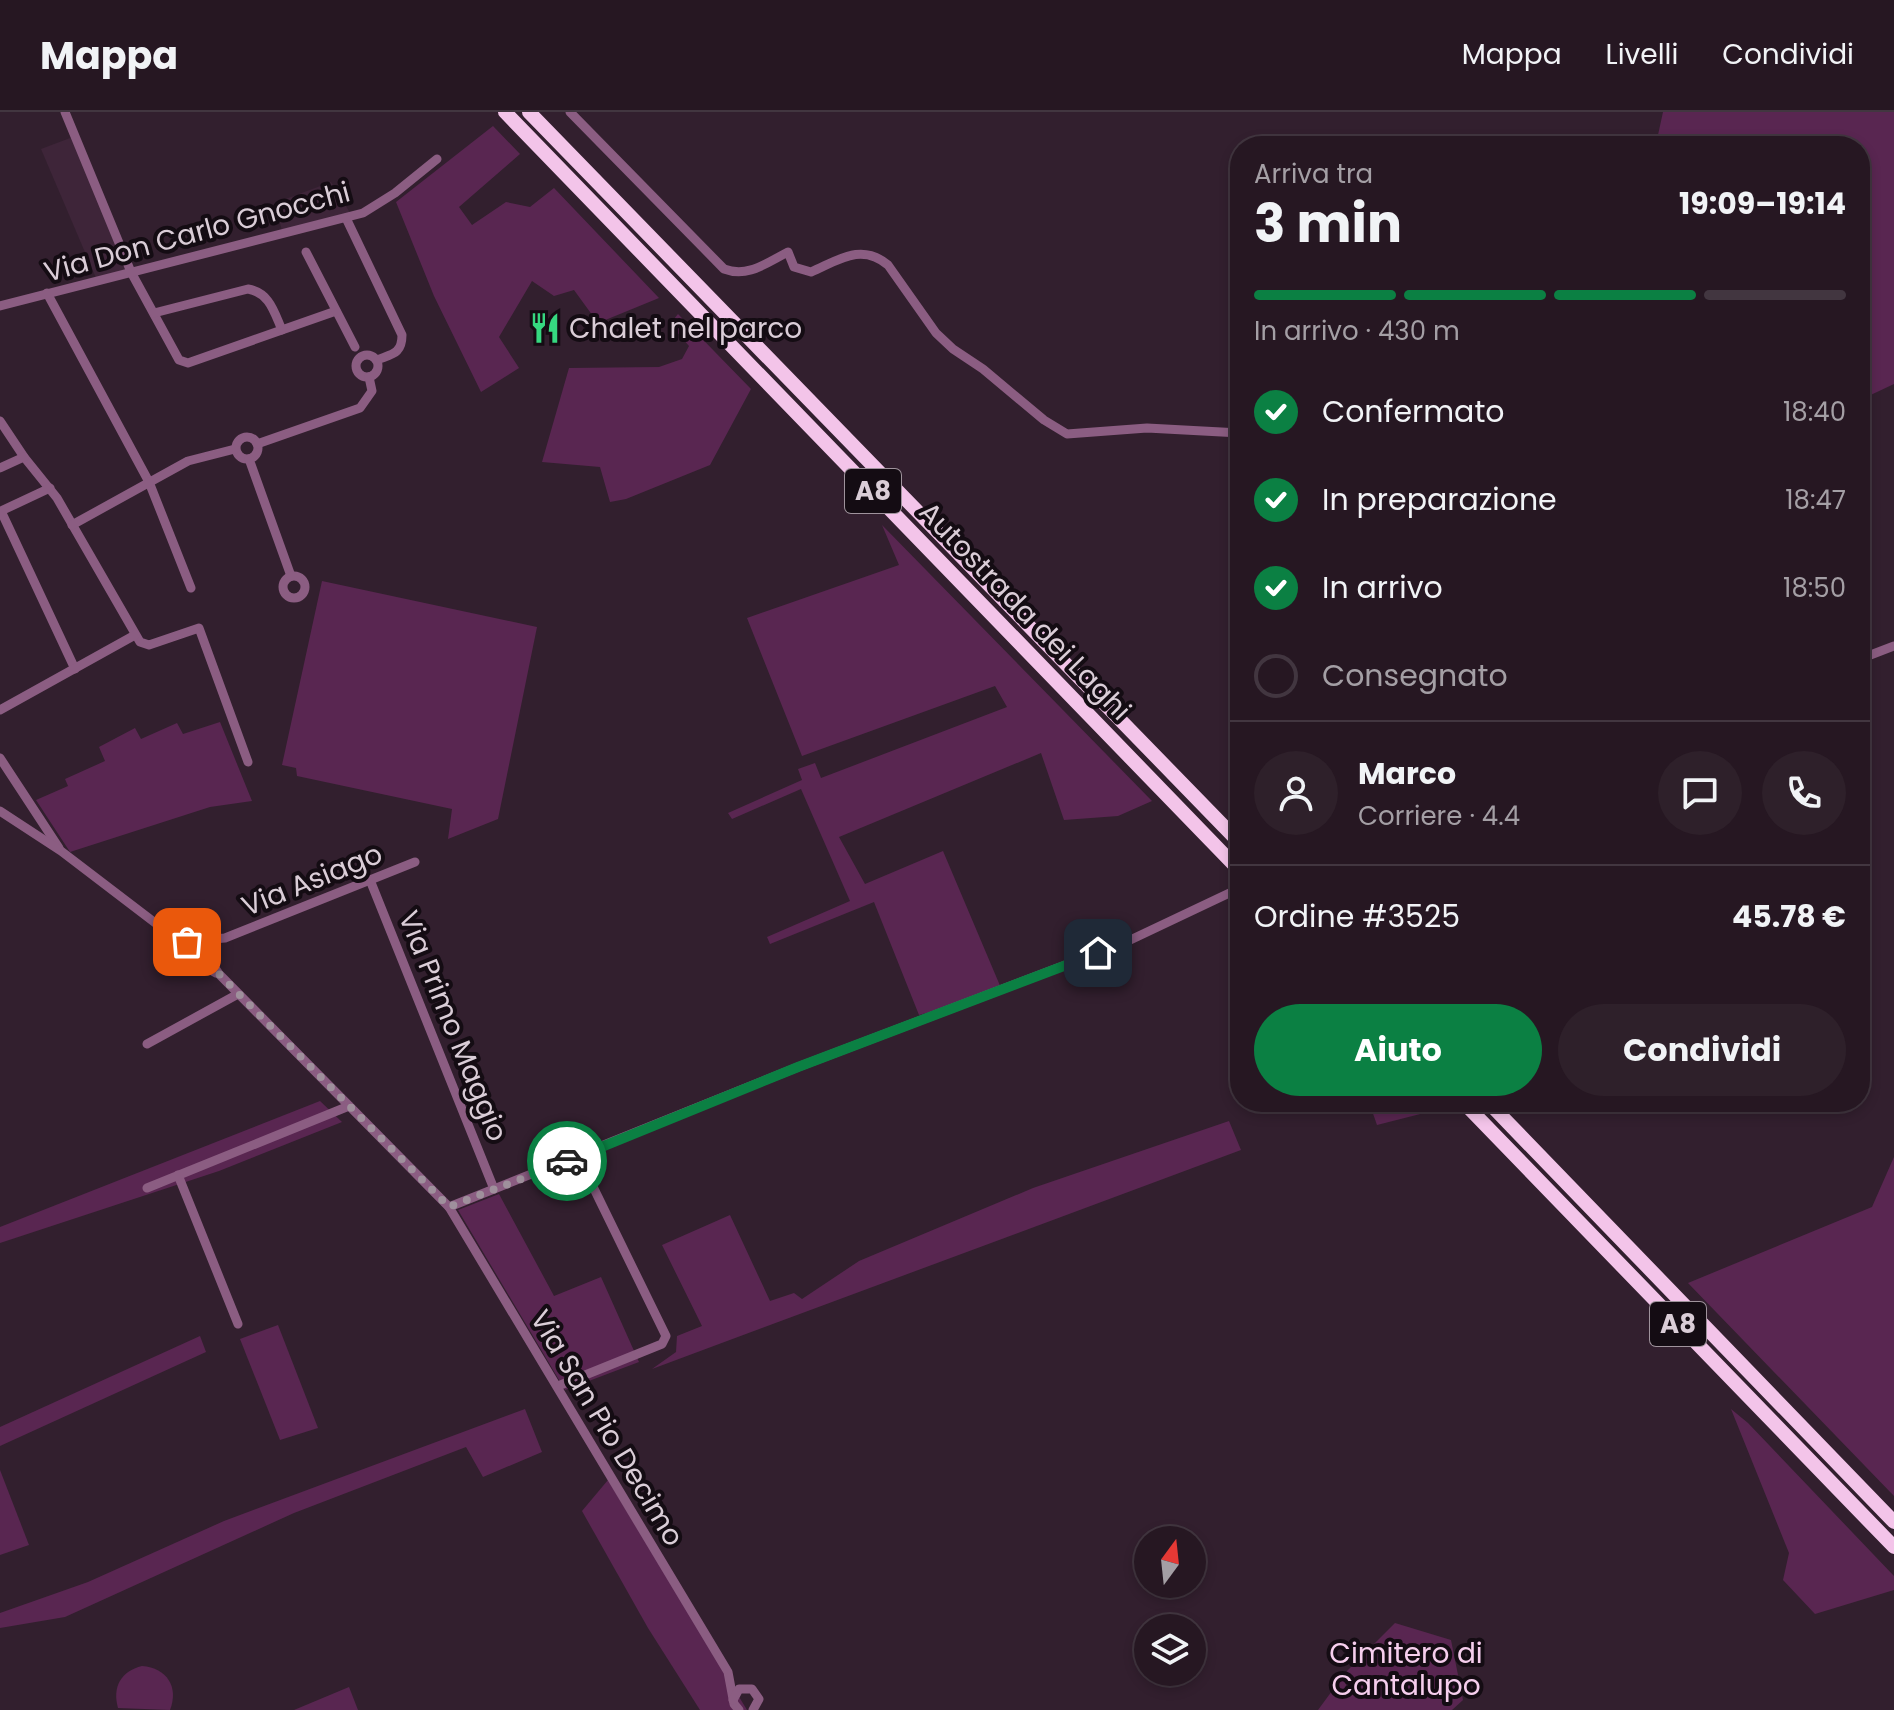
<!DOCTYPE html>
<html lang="it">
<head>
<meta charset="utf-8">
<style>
	:root { --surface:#261722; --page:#2e202a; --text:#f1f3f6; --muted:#a49fa5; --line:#423640; --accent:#0b8043 }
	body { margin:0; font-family:Poppins,sans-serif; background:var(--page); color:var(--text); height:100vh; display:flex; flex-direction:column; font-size:30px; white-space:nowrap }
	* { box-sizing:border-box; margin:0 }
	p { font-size:26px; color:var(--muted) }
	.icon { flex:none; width:44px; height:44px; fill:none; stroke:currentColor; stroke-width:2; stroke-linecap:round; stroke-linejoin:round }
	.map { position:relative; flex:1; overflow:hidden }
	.side { position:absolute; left:1230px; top:24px; width:640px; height:976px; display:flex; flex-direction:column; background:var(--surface); border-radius:32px; box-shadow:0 4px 12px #0003,0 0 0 2px var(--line) }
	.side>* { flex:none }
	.needle { width:52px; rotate:15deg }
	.tools { position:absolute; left:1134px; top:1414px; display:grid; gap:16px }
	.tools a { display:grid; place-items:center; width:72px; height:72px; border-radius:50%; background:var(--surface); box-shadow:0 4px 12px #0003,0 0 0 2px var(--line); font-size:40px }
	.pin { position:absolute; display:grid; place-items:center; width:68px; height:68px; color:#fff; margin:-34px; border-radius:16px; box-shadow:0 4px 12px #0006 }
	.courier { position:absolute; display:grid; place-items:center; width:80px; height:80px; margin:-40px; border:6px solid #0b8043; border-radius:50%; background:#fff; color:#222; box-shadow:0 2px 10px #0007 }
	.overview em { font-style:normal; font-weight:700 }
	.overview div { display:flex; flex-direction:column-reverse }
	.overview { display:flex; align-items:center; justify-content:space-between; height:136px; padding:0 24px }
	h1 { font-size:52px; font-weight:700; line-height:60px }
	.bar { display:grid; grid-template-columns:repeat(4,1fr); gap:12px 8px; align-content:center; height:96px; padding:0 24px }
	.bar i { height:10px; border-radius:6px; background:var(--line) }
	.bar .active { background:var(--accent) }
	.bar p { grid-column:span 4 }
	.line { display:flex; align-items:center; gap:20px; padding:0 24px; border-top:2px solid var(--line) }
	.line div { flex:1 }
	.round { display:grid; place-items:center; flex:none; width:84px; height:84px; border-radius:42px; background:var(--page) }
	ol { padding:0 24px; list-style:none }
	li { display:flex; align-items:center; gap:24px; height:88px }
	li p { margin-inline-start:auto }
	li .icon { padding:8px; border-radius:50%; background:var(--accent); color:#fff; stroke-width:4 }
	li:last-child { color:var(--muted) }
	li i { width:44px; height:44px; border:4px solid var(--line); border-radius:50% }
	.primary-button { display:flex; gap:16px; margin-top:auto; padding:16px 24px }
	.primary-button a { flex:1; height:92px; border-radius:48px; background:var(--accent); color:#fff; font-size:32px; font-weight:700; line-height:92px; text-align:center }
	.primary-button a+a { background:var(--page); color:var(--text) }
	header { display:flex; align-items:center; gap:48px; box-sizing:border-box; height:112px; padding:0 40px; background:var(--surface); border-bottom:2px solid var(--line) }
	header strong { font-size:38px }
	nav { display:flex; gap:44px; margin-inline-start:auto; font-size:28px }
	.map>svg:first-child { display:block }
	.built { fill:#3e2539 }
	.green { fill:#592651 }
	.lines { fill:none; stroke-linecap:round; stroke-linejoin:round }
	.minor { stroke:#8b5d82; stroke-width:9 }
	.highway { stroke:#f3c4e9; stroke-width:14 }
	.done { stroke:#9f909c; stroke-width:8; stroke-dasharray:0 14.4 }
	.route { stroke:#0b8043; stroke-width:10 }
	.labels { text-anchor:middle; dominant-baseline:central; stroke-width:8; stroke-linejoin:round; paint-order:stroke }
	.shield { fill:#140c13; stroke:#9f939c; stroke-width:2 }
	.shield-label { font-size:26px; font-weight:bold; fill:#dacdd7 }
	.street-label { font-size:28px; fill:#dacdd7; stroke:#140c13 }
	.poi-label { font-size:28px; fill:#dacdd7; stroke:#140c13; text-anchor:start }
	.park-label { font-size:28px; fill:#f6ceed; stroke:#140c13 }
</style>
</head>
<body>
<header>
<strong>Mappa</strong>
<nav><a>Mappa</a><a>Livelli</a><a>Condividi</a></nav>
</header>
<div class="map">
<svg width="1894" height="1598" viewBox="0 0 1894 1598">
	<rect width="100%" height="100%" fill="#321f2e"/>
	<g class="built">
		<polygon points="78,23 132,157 96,166 41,37"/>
		<polygon points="331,70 352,104 282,119 275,91"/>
	</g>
	<g class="green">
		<polygon points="1663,0 1894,0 1894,272 1860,288 1860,34 1649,34 1658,23"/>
		<polygon points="493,14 520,42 459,95 472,113 506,90 530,95 554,76 659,186 598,211 574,178 554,184 532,169 499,225 519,256 481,280 434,184 396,90"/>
		<polygon points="678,202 751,277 710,353 626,387 610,390 600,355 542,350 569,256 659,255 682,247 689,234 670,212"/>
		<polygon points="882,413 1152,689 1118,704 1064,708 1041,641 839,725 865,772 943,739 1001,876 956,893 919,903 874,790 770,832 767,825 850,789 801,677 732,707 728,701 802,668 798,657 815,651 821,666 1007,595 995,574 802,644 747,506 899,453"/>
		<polygon points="322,469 537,515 498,707 448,727 452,697 297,664 296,656 282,653"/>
		<polygon points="220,610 252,689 210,695 70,740 36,688 68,674 65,667 105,649 99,635 135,616 141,627 177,611 183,622"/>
		<polygon points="320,989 342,1010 219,1059 0,1131 0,1115"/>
		<polygon points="1369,990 1433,990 1440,997 1377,1013"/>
		<polygon points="1229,1009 1241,1038 652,1257 676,1240 677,1224 702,1214 662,1133 730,1103 770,1189 794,1181 802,1187 859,1149 1033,1076"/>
		<polygon points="1894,1045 1894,1384 1688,1171 1872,1095"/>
		<polygon points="499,1082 554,1184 601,1165 639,1250 565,1278 458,1098"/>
		<polygon points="278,1213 318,1316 280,1328 240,1227"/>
		<polygon points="200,1224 206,1240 0,1334 0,1315"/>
		<polygon points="525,1297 542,1340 483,1365 466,1335 294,1401 65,1505 0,1516 0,1501 88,1470 224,1409"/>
		<polygon points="1731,1297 1748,1311 1894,1464 1894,1478 1815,1502 1783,1468 1789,1441"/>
		<polygon points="0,1358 29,1433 0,1443"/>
		<polygon points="608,1368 747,1598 700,1598 648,1516 582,1399"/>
		<polygon points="1395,1511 1451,1528 1463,1588 1452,1598 1318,1598 1346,1560"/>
		<path d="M142,1554C167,1556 179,1575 170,1598L118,1596C112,1575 121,1559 142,1554Z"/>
		<polygon points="349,1575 358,1598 294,1598"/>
	</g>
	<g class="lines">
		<g class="minor">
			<polyline points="65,0 131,160 179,248 188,251 336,199"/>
			<path d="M570,0L724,157C748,166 766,151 788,140L794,155L811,160C837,149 861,130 888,153L936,221L953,237L983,257L1044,308L1067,322L1147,316L1240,321"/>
			<path d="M346,106L402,223C402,242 392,242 377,248"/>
			<polyline points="306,140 355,235"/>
			<polyline points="47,181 149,370 191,476"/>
			<polyline points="0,194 363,101 395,81 437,47"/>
			<path d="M154,201L248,177C270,181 274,200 282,218"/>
			<circle cx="367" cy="254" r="11"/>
			<polyline points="0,309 24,345 57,386 140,530 149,533 199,516 248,650"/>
			<circle cx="247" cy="336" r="11"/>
			<polyline points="257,332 360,296 372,279 369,265"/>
			<polyline points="249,347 291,464"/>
			<polyline points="0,356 24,345"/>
			<polyline points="50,376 1,399 75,557"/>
			<polyline points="72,413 188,349 235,337"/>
			<circle cx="294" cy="475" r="11"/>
			<polyline points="1860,547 1894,534"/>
			<polyline points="0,598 135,523"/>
			<polyline points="0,646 59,736"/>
			<polyline points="0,699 61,739 171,823 186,849 199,852 216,861"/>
			<polyline points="370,768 494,1077"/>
			<polyline points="171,823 197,827 205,831 207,844 219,862 449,1095 728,1560 734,1592 739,1598"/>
			<polyline points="201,828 225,826 415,750"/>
			<polyline points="147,932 238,882"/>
			<polyline points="178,1063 238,1212"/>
			<polyline points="147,1076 349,994"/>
			<polyline points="449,1095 798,955 1126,830 1240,776"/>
			<polyline points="558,1274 662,1232 666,1224 578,1044"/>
			<polyline points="733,1588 739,1577 752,1577 759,1587 753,1598"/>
		</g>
		<g class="highway">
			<polyline points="505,0 1240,759"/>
			<polyline points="529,0 1240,731"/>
			<polyline points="1463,990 1894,1435"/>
			<polyline points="1488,990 1894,1410"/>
		</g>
	</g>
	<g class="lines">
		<polyline class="done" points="187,830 182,841 186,849 199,852 219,862 449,1095 567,1049"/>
		<polyline class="route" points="567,1049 798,955 1098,841"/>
	</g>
	<defs>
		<symbol id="restaurant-bare" viewBox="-9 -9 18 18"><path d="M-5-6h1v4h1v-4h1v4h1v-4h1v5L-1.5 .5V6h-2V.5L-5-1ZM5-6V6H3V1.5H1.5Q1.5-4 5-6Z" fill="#36d880" stroke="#140c13" stroke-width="2.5" paint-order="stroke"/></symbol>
	</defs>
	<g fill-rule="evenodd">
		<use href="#restaurant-bare" x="523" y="194" width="44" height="44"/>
	</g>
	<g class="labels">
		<g class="shield">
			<rect x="845" y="357" width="56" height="44" rx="6"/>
			<rect x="1650" y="1190" width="56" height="44" rx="6"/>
		</g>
		<g class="shield-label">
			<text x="873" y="379">A8</text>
			<text x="1678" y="1212">A8</text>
		</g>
		<g class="street-label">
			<text transform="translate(197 120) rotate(-15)">Via Don Carlo Gnocchi</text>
			<text transform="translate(1025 499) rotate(46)">Autostrada dei Laghi</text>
			<text transform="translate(312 768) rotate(-22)">Via Asiago</text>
			<text transform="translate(453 914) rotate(68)">Via Primo Maggio</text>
			<text transform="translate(607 1316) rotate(59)">Via San Pio Decimo</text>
		</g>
		<g class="poi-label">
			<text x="569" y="216">Chalet nel parco</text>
		</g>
		<g class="park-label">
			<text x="1406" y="1541">Cimitero di<tspan x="1406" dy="32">Cantalupo</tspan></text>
		</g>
	</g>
</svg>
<div class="tools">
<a><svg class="needle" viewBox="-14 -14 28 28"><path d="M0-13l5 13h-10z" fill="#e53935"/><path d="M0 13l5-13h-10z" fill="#a49fa5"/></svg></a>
<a><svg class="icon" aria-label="layers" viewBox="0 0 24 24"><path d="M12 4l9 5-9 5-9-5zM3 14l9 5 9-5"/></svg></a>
</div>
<div class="pin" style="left:187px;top:830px;background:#ea580c"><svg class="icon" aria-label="bag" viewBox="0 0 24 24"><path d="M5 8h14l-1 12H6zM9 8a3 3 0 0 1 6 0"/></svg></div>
<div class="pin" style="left:1098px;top:841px;background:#1f2937"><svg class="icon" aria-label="home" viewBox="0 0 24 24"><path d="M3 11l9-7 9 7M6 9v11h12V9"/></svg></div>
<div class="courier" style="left:567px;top:1049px"><svg class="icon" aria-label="car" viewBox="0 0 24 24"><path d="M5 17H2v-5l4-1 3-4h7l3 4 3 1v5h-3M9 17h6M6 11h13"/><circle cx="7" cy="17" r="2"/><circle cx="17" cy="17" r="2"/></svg></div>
<section class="side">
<div class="overview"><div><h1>3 min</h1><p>Arriva tra</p></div><em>19:09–19:14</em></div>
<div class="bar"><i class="active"></i><i class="active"></i><i class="active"></i><i></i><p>In arrivo · 430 m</p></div>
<ol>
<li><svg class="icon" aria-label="check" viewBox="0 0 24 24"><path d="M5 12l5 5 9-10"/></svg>Confermato<p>18:40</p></li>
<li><svg class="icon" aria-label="check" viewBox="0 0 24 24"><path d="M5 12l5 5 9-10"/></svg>In preparazione<p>18:47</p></li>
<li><svg class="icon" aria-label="check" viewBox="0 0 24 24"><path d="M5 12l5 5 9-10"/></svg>In arrivo<p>18:50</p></li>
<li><i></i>Consegnato</li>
</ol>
<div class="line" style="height:144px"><a class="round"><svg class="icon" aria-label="person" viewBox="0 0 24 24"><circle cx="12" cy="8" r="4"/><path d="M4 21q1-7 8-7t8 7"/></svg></a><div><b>Marco</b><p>Corriere · 4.4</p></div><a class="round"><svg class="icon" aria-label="chat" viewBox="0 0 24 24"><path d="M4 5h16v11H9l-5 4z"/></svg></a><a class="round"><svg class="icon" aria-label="phone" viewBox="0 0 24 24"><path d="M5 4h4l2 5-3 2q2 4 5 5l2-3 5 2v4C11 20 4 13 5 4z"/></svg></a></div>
<div class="line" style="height:104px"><div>Ordine #3525</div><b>45.78 €</b></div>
<div class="primary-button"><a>Aiuto</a><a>Condividi</a></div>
</section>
</div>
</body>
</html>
